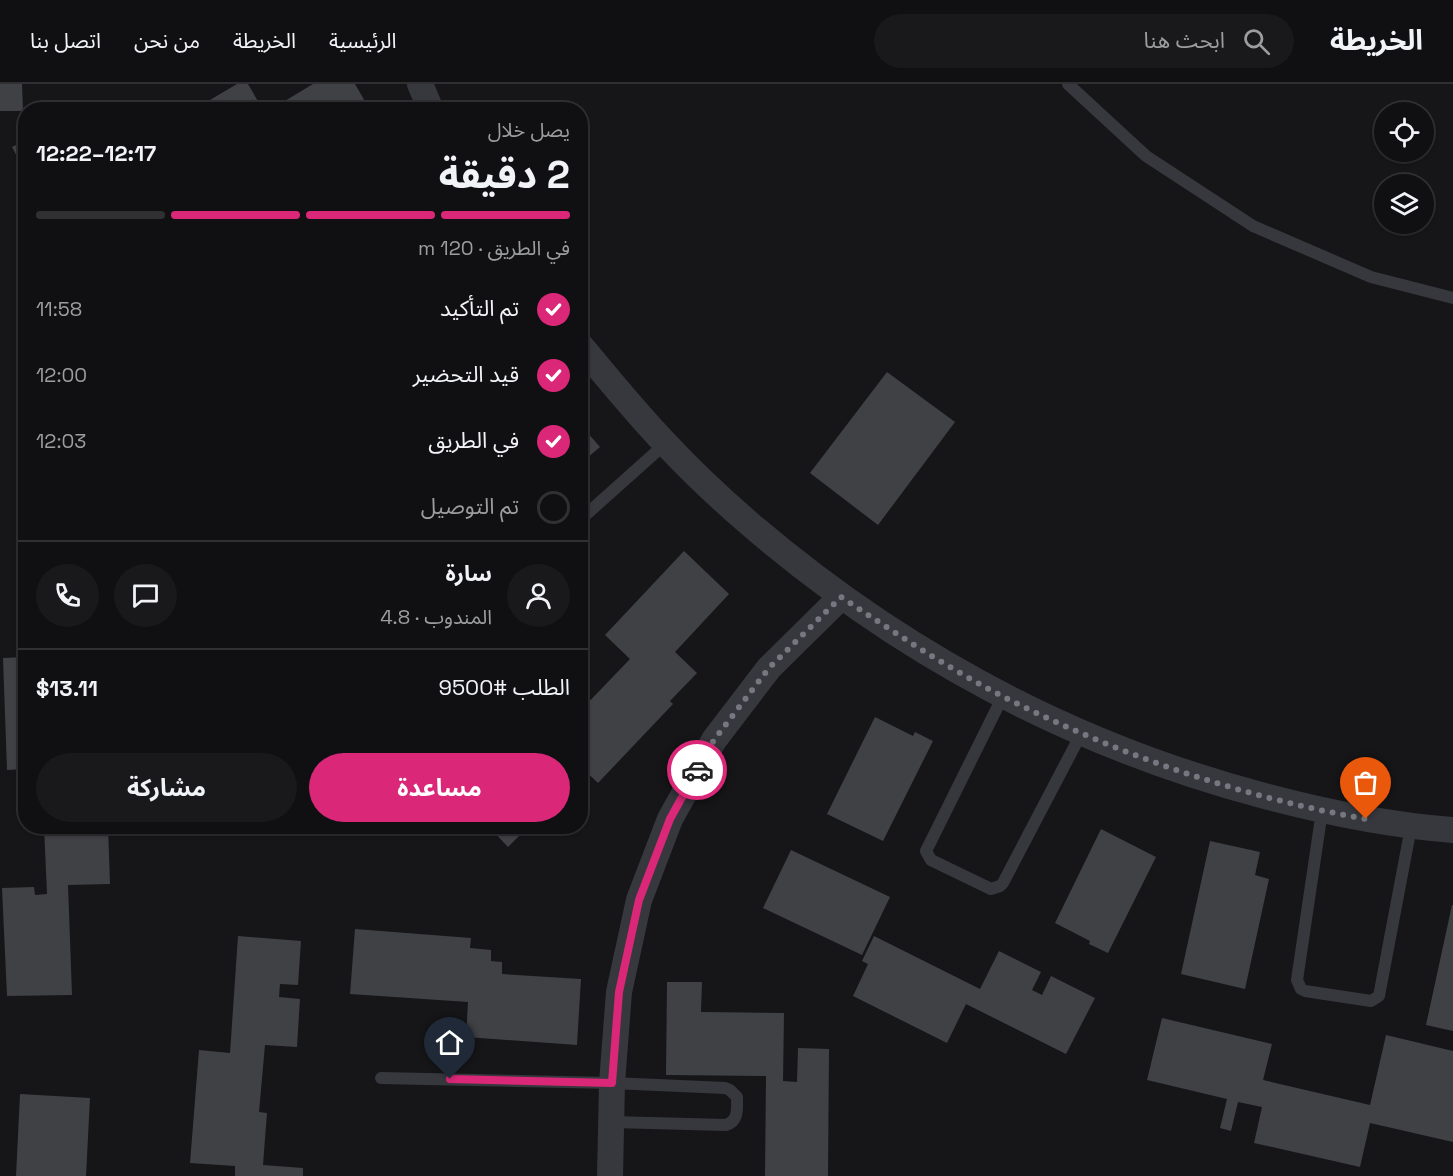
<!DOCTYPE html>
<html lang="ar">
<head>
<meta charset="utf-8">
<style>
	:root { --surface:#101012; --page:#19191b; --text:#f1f3f6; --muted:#9c9d9f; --line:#303032; --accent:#db2777 }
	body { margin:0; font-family:"Space Grotesk","Noto Sans Arabic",sans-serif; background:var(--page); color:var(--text); direction:rtl; height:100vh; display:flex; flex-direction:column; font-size:22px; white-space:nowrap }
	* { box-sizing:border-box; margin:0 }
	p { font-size:20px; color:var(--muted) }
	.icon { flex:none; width:33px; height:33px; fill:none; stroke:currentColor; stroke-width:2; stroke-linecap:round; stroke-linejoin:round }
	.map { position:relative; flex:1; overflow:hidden; direction:ltr }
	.details { position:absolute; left:18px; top:18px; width:570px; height:732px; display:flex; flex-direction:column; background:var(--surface); border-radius:24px; box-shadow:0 2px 4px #0004,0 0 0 2px var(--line); direction:rtl }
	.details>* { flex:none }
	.tools { position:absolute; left:1374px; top:18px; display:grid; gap:12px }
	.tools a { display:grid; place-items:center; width:60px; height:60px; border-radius:50%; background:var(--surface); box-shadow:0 2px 4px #0004,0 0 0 2px var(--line); font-size:30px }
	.pin { position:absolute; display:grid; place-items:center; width:51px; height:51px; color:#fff; margin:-62px -26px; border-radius:50% 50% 50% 0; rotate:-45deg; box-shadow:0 0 6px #0007 }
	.pin .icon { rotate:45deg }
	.courier { position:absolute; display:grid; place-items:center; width:60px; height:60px; margin:-30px; border:4px solid #db2777; border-radius:50%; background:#fff; color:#222; box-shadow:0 2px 8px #0007 }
	.overview em { font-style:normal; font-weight:700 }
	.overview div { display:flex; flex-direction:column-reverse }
	.overview { display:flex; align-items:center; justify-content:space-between; height:102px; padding:0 18px }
	h1 { font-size:39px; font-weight:700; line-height:45px }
	.bar { display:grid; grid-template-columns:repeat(4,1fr); gap:9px 6px; align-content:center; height:72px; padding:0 18px }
	.bar i { height:8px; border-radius:4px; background:var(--line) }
	.bar .current { background:var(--accent) }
	.bar p { grid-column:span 4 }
	.line { display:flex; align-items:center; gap:15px; padding:0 18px; border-top:2px solid var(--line) }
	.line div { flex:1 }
	.round { display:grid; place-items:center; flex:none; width:63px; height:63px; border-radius:32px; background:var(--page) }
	ol { padding:0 18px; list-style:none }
	li { display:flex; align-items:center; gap:18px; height:66px }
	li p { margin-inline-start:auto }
	li .icon { padding:6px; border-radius:50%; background:var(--accent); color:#fff; stroke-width:4 }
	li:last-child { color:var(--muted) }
	li i { width:33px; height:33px; border:3px solid var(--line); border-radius:50% }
	.primary-button { display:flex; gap:12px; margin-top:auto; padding:12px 18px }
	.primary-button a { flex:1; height:69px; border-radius:36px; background:var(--accent); color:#fff; font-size:24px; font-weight:700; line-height:69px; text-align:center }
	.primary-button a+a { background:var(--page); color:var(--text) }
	header { display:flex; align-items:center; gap:36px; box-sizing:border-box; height:84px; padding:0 30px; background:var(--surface); border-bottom:2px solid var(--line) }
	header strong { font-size:28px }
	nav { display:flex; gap:33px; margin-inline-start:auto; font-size:21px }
	.search { width:420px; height:54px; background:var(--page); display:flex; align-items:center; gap:15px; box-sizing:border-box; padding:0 21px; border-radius:33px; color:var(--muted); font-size:22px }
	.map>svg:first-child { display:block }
	.building { fill:#404145 }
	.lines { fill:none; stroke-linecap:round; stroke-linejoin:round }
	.service { stroke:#37383d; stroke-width:12 }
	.minor { stroke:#37383d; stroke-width:26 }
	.done { stroke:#757880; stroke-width:6; stroke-dasharray:0 10.8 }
	.route { stroke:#db2777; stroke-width:8 }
</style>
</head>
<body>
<header>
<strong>الخريطة</strong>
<div class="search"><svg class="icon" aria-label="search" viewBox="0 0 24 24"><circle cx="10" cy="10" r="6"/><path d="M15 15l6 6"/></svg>ابحث هنا</div>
<nav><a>الرئيسية</a><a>الخريطة</a><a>من نحن</a><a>اتصل بنا</a></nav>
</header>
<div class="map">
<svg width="1453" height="1092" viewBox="0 0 1453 1092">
	<rect width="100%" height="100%" fill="#161618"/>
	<g class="building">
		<polygon points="0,0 22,0 23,27 0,27"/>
		<polygon points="237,0 248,0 263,26 193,26"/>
		<polygon points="313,0 355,0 370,26 270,26"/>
		<polygon points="26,56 26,89 12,63"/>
		<polygon points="887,288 955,338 878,441 810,389"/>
		<polygon points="580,340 600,363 580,380"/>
		<polygon points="684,467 729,510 675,568 697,589 670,617 673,620 598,699 580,682 580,627 630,575 605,551"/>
		<polygon points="26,573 26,685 7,686 3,574"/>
		<polygon points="875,633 913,652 915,648 933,657 883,757 827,730"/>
		<polygon points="44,742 108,742 110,800 68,801 72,911 7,912 2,804 34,803 35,811 47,810"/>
		<polygon points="488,742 529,742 508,763"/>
		<polygon points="1101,745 1156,773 1108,869 1089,860 1090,857 1055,839"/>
		<polygon points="1210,757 1260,768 1255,791 1269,795 1245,905 1181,890"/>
		<polygon points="791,766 890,813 862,871 763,824"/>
		<polygon points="1452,821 1453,821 1453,947 1426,941"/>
		<polygon points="355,845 471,854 470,864 491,866 491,877 502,878 502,890 581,895 577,961 466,953 468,918 350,910"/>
		<polygon points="238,852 301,857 298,901 280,900 279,913 300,915 297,963 265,961 259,1028 267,1029 263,1081 303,1084 303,1092 235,1092 235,1082 190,1079 199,966 230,969"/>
		<polygon points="874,852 980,905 999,867 1041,888 1032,906 1042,911 1051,892 1095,914 1066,970 966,920 947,959 853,912 868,880 862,877"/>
		<polygon points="667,898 702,898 701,928 784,929 783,997 797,998 798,964 829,965 828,1092 765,1092 766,992 666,991"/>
		<polygon points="1162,934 1272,960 1263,996 1370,1021 1386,951 1453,967 1453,1058 1370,1039 1360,1083 1254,1059 1262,1023 1238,1018 1231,1047 1220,1044 1227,1015 1147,996"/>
		<polygon points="20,1010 90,1014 86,1092 16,1092"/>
	</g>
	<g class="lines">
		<g class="service">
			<polyline points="1068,0 1146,72 1253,142 1371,193 1453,214"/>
			<polyline points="580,436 665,360"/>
			<polyline points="1003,612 926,767 931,776 991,805 1000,802 1003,799 1081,650"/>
			<polyline points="1322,727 1297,896 1301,905 1305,907 1371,917 1379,912 1411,743"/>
			<path d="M381,994L612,999L725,1004L730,1006L737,1013C737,1024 739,1037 726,1041L612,1038"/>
		</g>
		<g class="minor">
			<polyline points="420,0 431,26"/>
			<path d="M580,261C608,294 635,328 665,359C691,387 722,416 751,441C901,569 1070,660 1261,711C1324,728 1387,741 1453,746"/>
			<polyline points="610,1092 612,999 619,908 639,816 670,735 714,656 769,584 841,513"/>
		</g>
	</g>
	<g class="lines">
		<path class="done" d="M697,686L714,656L769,584L841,513C894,548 947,584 1004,613C1118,671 1241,713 1366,735"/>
		<polyline class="route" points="450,995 612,999 619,908 639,816 670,735 697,686"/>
	</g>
</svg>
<div class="tools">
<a><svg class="icon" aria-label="locate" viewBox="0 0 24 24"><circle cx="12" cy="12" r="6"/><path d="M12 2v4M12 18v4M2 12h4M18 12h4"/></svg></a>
<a><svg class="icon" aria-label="layers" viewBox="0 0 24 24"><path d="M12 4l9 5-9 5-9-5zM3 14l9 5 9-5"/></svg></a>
</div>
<div class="pin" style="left:1366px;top:735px;background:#ea580c"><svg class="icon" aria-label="bag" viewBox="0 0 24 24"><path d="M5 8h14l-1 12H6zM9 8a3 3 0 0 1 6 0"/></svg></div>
<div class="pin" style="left:450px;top:995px;background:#1f2937"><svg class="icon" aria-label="home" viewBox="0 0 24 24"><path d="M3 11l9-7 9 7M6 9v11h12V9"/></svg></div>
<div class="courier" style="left:697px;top:686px"><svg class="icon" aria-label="car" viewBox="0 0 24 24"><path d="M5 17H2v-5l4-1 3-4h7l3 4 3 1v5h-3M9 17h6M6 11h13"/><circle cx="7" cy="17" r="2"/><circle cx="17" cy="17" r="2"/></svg></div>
<section class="details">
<div class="overview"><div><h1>2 دقيقة</h1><p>يصل خلال</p></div><em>12:17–12:22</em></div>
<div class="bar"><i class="current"></i><i class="current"></i><i class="current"></i><i></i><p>في الطريق · 120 m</p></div>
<ol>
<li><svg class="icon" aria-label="check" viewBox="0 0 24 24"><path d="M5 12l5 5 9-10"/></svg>تم التأكيد<p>11:58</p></li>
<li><svg class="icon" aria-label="check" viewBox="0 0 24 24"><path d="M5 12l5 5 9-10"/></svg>قيد التحضير<p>12:00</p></li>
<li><svg class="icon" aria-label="check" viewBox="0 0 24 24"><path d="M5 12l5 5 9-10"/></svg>في الطريق<p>12:03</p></li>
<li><i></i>تم التوصيل</li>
</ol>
<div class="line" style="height:108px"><a class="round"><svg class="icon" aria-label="person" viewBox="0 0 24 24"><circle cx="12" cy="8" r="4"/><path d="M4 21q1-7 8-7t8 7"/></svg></a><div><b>سارة</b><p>المندوب · 4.8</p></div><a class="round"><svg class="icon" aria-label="chat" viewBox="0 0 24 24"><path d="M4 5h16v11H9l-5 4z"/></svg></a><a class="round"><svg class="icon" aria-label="phone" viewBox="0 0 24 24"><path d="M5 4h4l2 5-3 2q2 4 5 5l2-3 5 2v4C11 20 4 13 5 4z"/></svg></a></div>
<div class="line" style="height:78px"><div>الطلب #9500</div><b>$13.11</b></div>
<div class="primary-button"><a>مساعدة</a><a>مشاركة</a></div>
</section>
</div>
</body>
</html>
